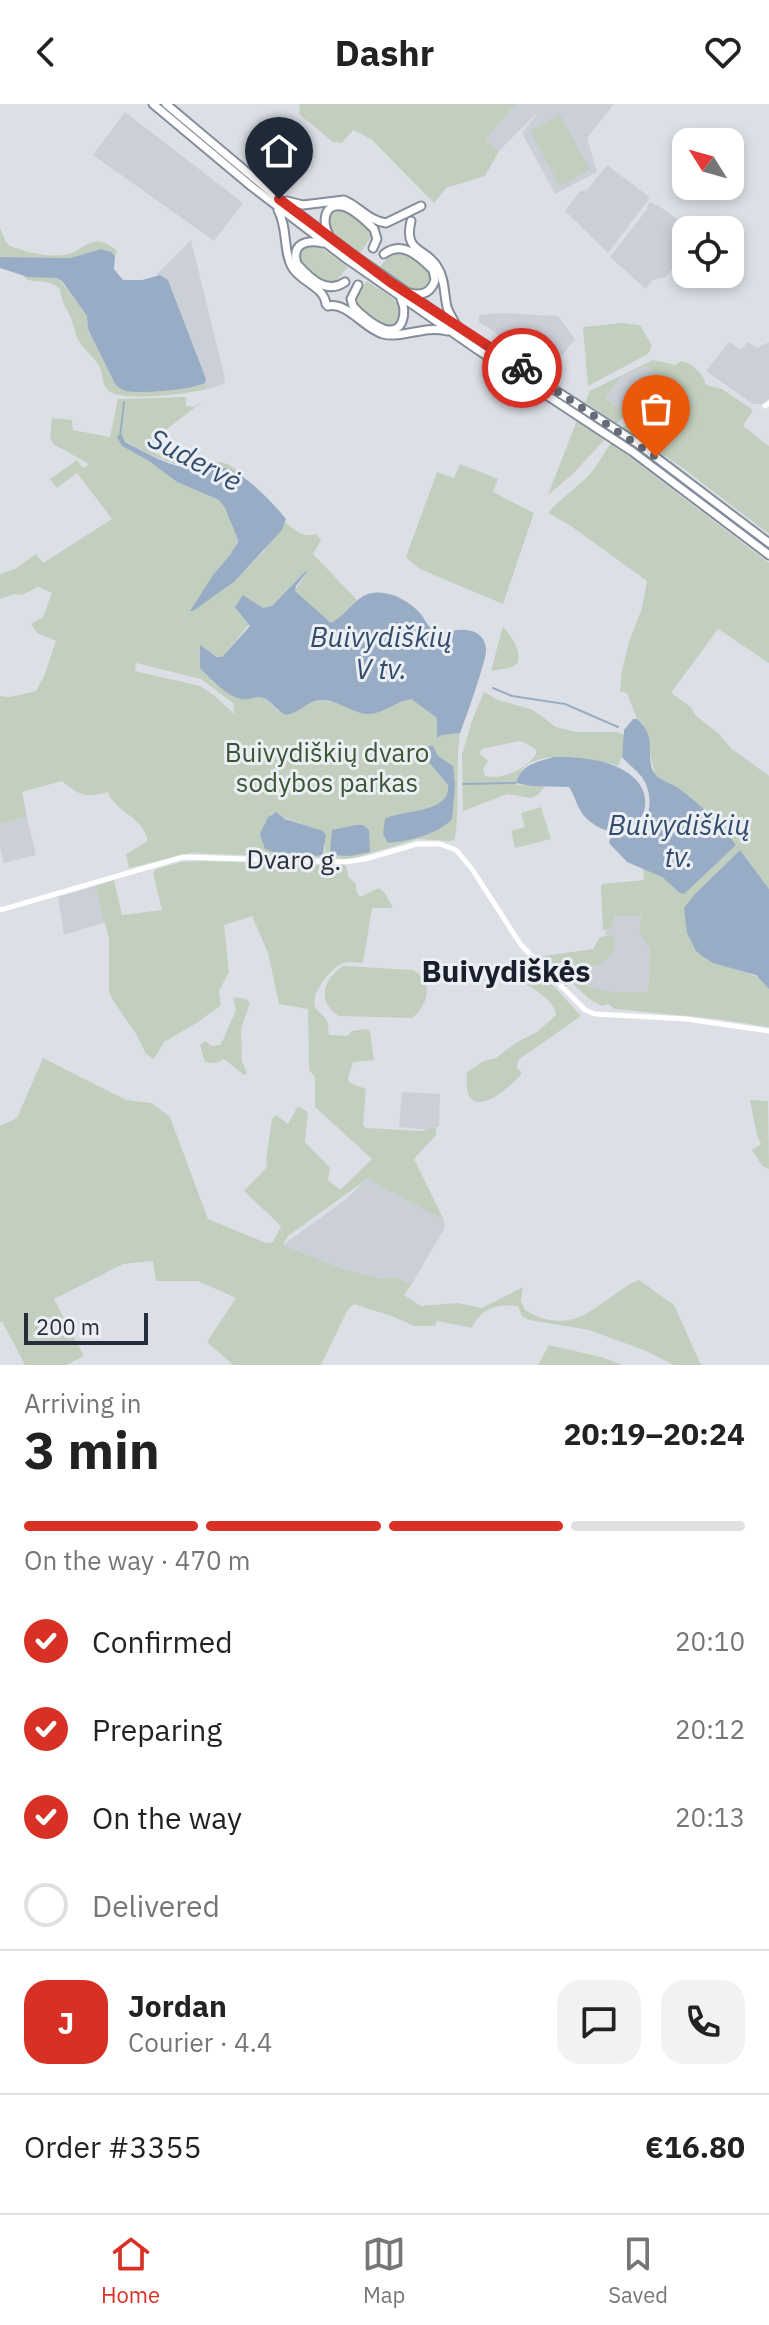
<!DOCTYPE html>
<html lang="en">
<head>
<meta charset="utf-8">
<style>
	:root { --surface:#fff; --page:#f2f2f2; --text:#222; --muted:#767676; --line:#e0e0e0; --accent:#d93025 }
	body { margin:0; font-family:"IBM Plex Sans",sans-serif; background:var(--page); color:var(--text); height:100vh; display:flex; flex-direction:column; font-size:30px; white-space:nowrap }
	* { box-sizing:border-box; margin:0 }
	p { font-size:26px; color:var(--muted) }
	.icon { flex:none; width:44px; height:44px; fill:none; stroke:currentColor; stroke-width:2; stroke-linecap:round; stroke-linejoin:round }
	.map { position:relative; height:1261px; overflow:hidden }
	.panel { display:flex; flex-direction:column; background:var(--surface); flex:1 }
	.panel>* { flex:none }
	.needle { width:52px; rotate:307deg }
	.fabs { position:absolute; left:672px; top:24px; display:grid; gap:16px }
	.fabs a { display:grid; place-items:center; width:72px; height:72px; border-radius:16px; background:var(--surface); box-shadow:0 4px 12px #0003; font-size:40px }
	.scale { position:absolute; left:24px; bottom:20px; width:124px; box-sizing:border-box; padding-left:8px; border:4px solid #272e3b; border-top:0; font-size:22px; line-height:28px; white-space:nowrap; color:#272e3b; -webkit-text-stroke:6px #ebeff4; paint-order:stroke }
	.pin { position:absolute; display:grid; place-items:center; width:68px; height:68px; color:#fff; margin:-82px -34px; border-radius:50% 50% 50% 0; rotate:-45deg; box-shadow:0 0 8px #0007 }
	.pin .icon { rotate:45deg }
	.courier { position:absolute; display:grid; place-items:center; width:80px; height:80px; margin:-40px; border:6px solid #d93025; border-radius:50%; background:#fff; color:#222; box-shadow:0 2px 10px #0007 }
	.summary em { font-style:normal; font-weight:700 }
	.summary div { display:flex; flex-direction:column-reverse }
	.summary { display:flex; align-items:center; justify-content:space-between; height:136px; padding:0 24px }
	h1 { font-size:52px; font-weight:700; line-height:60px }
	.bar { display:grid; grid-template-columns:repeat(4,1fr); gap:12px 8px; align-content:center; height:96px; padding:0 24px }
	.bar i { height:10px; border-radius:6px; background:var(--line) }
	.bar .selected { background:var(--accent) }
	.bar p { grid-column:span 4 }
	.line { display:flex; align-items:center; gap:20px; padding:0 24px; border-top:2px solid var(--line) }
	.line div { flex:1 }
	.round { display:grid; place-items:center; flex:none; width:84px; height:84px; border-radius:24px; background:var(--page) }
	ol { padding:0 24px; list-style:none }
	li { display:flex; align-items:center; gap:24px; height:88px }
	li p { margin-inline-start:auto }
	li .icon { padding:8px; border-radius:50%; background:var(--accent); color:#fff; stroke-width:4 }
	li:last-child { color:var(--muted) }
	li i { width:44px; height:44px; border:4px solid var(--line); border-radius:50% }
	header { display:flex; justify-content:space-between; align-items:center; height:104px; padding:0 24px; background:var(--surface); font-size:36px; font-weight:700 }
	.tabs { display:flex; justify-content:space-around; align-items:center; height:112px; border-top:2px solid var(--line); background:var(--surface); font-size:22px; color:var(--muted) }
	.tabs a { display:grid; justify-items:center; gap:4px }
	.tabs .selected { color:var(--accent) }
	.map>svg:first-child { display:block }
	.built { fill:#cbcfd7 }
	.green { fill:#c2cfbe; fill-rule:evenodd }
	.water { fill:#98adc5 }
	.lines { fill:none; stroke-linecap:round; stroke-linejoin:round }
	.stream { stroke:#98adc5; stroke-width:2 }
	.highway-casing { stroke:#848d9c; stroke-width:11 }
	.secondary { stroke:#fff; stroke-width:5 }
	.highway { stroke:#fff; stroke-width:7 }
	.done { stroke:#666c77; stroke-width:8; stroke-dasharray:0 14.4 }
	.route { stroke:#d93025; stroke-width:10 }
	.labels { text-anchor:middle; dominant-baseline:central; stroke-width:6; stroke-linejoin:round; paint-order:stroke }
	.park-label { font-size:26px; fill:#3a5635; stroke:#ebeff4 }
	.street-label { font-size:26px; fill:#272e3b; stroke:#ebeff4 }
	.water-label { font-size:28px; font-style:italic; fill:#334c6d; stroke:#ebeff4 }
	.quarter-label { font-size:30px; font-weight:bold; fill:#191f2c; stroke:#ebeff4 }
</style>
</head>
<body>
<header><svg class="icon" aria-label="back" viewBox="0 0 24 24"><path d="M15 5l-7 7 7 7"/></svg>Dashr<svg class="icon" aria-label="heart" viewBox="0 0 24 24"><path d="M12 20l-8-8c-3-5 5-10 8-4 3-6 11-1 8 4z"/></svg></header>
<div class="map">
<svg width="769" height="1261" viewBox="0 0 769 1261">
	<rect width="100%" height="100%" fill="#dce0e6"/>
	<g class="built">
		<polygon points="516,0 614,0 587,34 597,68 555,90 522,29 539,7 499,47 486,35"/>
		<polygon points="125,8 243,99 214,137 93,51"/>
		<polygon points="607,61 648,92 649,95 608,149 565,107 581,86 586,87"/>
		<polygon points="650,98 659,102 681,118 686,136 686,146 666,173 652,176 646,185 610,153 648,104 647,102"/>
		<polygon points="191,136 224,270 225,276 222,281 207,285 205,279 206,275 168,176 160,171 156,171"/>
		<polygon points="503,209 558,212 575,235 552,265 479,218 479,211"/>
		<polygon points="729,238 741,246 748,238 757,244 769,238 769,295 764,300 753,300 706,267"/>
		<polygon points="646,262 656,270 624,310 605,294 622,272"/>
		<polygon points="27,713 36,751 4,759 0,743 0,720"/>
		<polygon points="95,782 106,818 64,831 58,793"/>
		<polygon points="641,811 639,828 650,845 648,888 613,890 591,884 576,875 578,866 592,864 610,831 605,831 605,827 611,825 615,812"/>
		<polygon points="402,988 440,990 439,1022 430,1026 399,1023"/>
		<polygon points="367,1075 444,1116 445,1123 412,1180 394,1173 382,1175 343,1165 283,1141 345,1096"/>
	</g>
	<g class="green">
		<polygon points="300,0 516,0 486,35 499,47 485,72 446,84 434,99 371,35 353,26 342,39 333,38 299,10"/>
		<polygon points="560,11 590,66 560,82 530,27"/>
		<path d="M340,105C352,108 367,119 374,129L360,149L330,126L327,115L331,108Z"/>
		<path d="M0,124L6,138L10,142C25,148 47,153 63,151C85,149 91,124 117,147L115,152L111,148L101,145L70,154L0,153Z"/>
		<polygon points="303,141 317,141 348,163 337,176 329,181 299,159 298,149"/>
		<polygon points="402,147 429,165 432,179 423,188 411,186 380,163 392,148"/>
		<path d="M22,170C35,177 49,169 61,177L87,212L88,225L115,280L199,282L205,279L207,285C187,290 130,297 112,289C101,284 104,272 99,262C95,255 88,249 83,243C75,233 75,225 71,214C66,203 61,197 60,185C45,171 31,184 22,170Z"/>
		<path d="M367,177C382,188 412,200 397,220L385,223L358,204L356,191Z"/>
		<polygon points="622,219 640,221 652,242 648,250 588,282 583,223"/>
		<path d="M653,256L675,261L681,257C694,260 703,269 706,281L722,285L753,306L743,322L769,342V430L684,365L623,324L628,318L623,313L617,320L585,298L590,287ZM646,262L656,270L624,309L605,294L622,272Z"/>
		<path d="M186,293V302L193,303L202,298L158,332L153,339L154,348C164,355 184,358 197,358C215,358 231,355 242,373C218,359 215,368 192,364C167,360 147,349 125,337L122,342L149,357L177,378L219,396L225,404L238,433C236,449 222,459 213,472C205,483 198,495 191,507L235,477L263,448L286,418C296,427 302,434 316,430L321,436L313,450L357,496L340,513L331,519L294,487L307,469L272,502L263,504L222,553H218L201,542L213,578L242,595L260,593L266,595L278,607L320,596L384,606L407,595H411L437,614V634L442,631L460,629C455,664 460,700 455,735L450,737L418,735L351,755L191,749L129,764L126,750L148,737C142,711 115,709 108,688C85,694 80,692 62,677L22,688L27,713L0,720V592L10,593L36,587L44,572L56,537L37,529L31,520L43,513L52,489L38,483L22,491L15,490L0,495V470L15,465L36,450L43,459L112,415L77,369L57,384L50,375L77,356L83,364L89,360L53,340L50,333L52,314L72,316L73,326L110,333L118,295ZM136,559L201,575L233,599L234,610L214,591L200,582L135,567ZM272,709L325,729V748L318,752L268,746L264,720Z"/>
		<polygon points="577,316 605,335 573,370 548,391"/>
		<path d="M611,339L769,459V559L718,525L671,589L691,603L695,611L718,629L732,645L769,672V785L740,746L695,790L696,847C716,867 760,864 769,884C769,892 769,914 769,923L718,915L615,905L608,900L602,902L589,895L572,879L565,883L537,853L593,845L600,833L610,831L615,835C616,856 598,863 580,864L576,868V875C599,892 622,888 648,888L650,845L639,828L641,812H615L611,825L603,826L601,782L603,780L644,776L643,763L662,773L680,789L736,741L655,670L642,619L637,615L627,589L620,587L622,566L629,538L642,504L647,477L571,422L548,409C560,395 575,385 588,372C598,361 603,350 611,339Z"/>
		<polygon points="460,360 498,375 493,388 534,409 503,500 420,465 406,453 437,368 454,374"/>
		<path d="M503,522C511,533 521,544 518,559L510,564L491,567Z"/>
		<path d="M484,588L498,596L533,606L556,623L576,628H617L624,631L622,653L618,662C595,655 538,644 522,666C519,670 518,674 516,679L518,681L545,682L538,691L531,694L507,690L463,707L462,650L473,614ZM519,637L526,639L536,646V650C527,665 503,676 485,672L483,665L488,657L480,650L481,645Z"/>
		<polygon points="541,703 551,735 515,744 511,727 525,723 521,709"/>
		<path d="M201,757L322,761L345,760L349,773L356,780V786L360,793L379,784L385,789L393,804H372L363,859C357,859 349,857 343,859C331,864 311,888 315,902C317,908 325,912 327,917C329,922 328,926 329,931L347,932L352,927L367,925L370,928L374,956L353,958L348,975L350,979L366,985L363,1021L367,1024L422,1027L436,1024V1031L414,1055L444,1116L367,1075L288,1132L283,1141L343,1165L382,1175L394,1173L412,1180L404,1191L421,1202L458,1199L482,1204L523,1183L521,1197L525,1206C578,1237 598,1194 639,1176L674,1201L701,1261H674L646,1247L589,1226L529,1216L522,1212L518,1202C497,1200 481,1204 472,1224L437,1217L435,1222H414L394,1213L354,1200L347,1207L321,1261H233L207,1238L236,1194L198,1177H156L153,1157L123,1160L54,1195L84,1252L66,1261H25L2,1217L0,1218V1022L17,1014L43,954L126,996L152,999L170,1013L208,1115L266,1139L273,1138L281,1122L244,1087L267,1063L266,1056L272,1015L276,1011L288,1020L298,1002L308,1008L305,1038L330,1064L328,1076L340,1086L372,1055L315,1003V973L309,966L308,905L279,900L268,849L252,812L224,821L229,868L219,887L221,901L198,918L164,938L154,955L146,950L136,930L112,895L109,888V834L95,782L114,776L122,811L162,806L153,769L156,765L181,758Z"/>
		<path d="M533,859L581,912L518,956L517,964L522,969C503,992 461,1021 467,968L484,957L496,954L517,938L537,928L556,911C555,895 529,883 516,874L515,868L519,861Z"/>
		<path d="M343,862L413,866C434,878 429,900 412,914L339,912C316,897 323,876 343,862Z"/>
		<polygon points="235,893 246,895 250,899 241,925 242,957 247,970 244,971 224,955 216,959 205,958 200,941 205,937 211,942 220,941 223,936 236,906 233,895"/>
		<polygon points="750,996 768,997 769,1065 762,1062 752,1046 761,1040 757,1031"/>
		<polygon points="549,1241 601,1253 623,1261 538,1261"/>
	</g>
	<g class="water">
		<path d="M101,145L111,148L115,152L114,165L123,176H142L160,171L168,176L206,275L205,279C191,286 141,290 126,287C120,285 120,284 115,280L88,225L87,212L62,177L56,174L28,173L0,164V153L70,154Z"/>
		<path d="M119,331H122L125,338C147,349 169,363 194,365C204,366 215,361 225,364C245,369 273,399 286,415L282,426L235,477L193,507H190L213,471L230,451L238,438L237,433L225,404L219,396L177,378L149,357L122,342L117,333Z"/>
		<path d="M306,467L307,468L296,482L295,487L331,519C342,513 349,503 359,495C377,480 406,493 420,509C424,513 426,520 431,524C441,531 456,524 467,526C478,527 486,535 486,546C486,554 482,563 480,571C474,591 467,610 460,629L442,631L437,634V614L411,595C397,597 385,609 369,610C352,610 338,595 320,596C307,597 299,609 286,611C278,607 273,600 266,595C257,590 250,597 241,595C225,591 211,575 200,564V541L217,553H222L250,522L235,503L243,491L263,504L272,502Z"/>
		<path d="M633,615H637C658,633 645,649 653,667C657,676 671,679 678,684C702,701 718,719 736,741L684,790L680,789L662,773L627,758L610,740L609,737L612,732C619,731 626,732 632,729C653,720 654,688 641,672C635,665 628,660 622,653L624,626Z"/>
		<path d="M428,642H433L438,652L453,662L455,681L452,715C437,731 409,737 388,739L383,730L385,715C403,705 451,710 448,681L423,651L426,644Z"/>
		<path d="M554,653C697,650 643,765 587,715C577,706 576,693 569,683L531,682L516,679C521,660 537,658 554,653Z"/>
		<polygon points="276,708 285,715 323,727 326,731 323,750 318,752 273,748 265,745 260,730 268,713"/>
		<polygon points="356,721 363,721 369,726 370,748 351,752 332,751 330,748 332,726"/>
		<polygon points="740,746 769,785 769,885 756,871 713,859 702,852 696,847 687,829 684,804 695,790"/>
	</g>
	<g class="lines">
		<g class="stream">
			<polyline points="120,333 124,298"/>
			<polyline points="493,584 512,592 565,600 618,623"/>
			<polyline points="463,680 515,679"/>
		</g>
		<defs>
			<g id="highway">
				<polyline points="153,0 251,82 344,153 478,246 633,348 769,451"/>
				<polyline points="166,0 279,95 355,152 457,223 637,339 769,439"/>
				<path d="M287,97L303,101L344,96C359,102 369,117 386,119L421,102"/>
				<path d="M278,106C288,124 283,148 292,163C300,178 324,182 326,200"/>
				<path d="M411,117C403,150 427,143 438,164C445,175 444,190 447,203C449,209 453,215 456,221"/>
				<path d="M329,131C323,120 322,100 341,102C352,103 367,118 374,125L377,135L373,144"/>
				<path d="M323,139C306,135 291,140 297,160C310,174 326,191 345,178"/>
				<path d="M384,150C402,136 419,152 433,166L435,176C431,189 422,192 410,189"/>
				<path d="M358,181L351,195L353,202C360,210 373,221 384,225C404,231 407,208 401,195"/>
				<path d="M328,202C348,198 364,225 383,230C402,235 424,221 447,227"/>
			</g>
		</defs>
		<use href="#highway" class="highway-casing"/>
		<g class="secondary">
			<polyline points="765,302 769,299"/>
			<polyline points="0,806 183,753 344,758 365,755 417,740 440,740 456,746 472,765 521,841 585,906 595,910 686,915 769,927"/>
		</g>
		<use href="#highway" class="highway"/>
	</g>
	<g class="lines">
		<polyline class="done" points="522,264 656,353"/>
		<polyline class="route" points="279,95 390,178 522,264"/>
	</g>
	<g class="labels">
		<g class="park-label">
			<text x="327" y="648">Buivydiškių dvaro<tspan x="327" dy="30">sodybos parkas</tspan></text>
		</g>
		<g class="street-label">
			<text transform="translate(294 755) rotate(1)">Dvaro g.</text>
		</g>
		<g class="water-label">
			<text transform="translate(195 355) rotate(28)">Sudervė</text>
			<text x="381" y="532">Buivydiškių<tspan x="381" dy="32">V tv.</tspan></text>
			<text x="679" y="720">Buivydiškių<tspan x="679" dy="32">tv.</tspan></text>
		</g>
		<g class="quarter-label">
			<text x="506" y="866">Buivydiškės</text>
		</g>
	</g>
</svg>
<div class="fabs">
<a><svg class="needle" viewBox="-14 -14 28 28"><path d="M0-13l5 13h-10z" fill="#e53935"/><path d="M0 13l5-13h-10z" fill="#767676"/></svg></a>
<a><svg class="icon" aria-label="locate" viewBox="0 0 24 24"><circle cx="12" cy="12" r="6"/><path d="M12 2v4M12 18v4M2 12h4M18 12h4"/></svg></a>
</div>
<div class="scale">200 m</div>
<div class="pin" style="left:656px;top:353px;background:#ea580c"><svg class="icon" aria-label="bag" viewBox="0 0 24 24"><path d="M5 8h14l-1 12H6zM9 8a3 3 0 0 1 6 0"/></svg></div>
<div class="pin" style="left:279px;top:95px;background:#1f2937"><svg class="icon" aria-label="home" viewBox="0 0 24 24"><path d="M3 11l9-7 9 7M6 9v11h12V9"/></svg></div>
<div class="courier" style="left:522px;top:264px"><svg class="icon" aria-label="bike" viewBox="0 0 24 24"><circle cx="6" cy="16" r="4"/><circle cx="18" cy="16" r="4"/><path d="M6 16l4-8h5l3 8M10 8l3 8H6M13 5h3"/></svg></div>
</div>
<section class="panel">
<div class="summary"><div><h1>3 min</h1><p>Arriving in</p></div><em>20:19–20:24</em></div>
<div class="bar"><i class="selected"></i><i class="selected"></i><i class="selected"></i><i></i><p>On the way · 470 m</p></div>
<ol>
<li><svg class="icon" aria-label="check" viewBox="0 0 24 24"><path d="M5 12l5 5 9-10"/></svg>Confirmed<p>20:10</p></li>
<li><svg class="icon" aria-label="check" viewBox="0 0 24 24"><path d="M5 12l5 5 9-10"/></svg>Preparing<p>20:12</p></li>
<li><svg class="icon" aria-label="check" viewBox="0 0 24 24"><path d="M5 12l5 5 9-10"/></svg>On the way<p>20:13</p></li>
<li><i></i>Delivered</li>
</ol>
<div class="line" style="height:144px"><b class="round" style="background:var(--accent);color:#fff">J</b><div><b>Jordan</b><p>Courier · 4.4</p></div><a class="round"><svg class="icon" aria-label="chat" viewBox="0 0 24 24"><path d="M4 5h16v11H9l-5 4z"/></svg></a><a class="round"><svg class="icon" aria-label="phone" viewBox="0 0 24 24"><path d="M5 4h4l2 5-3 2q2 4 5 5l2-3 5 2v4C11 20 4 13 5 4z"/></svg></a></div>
<div class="line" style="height:104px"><div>Order #3355</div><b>€16.80</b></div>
</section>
<nav class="tabs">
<a class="selected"><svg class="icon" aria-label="home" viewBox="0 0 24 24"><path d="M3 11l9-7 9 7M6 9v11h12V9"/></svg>Home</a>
<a><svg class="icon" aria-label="map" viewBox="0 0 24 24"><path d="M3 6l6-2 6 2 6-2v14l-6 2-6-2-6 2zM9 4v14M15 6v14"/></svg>Map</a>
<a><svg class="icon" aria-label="saved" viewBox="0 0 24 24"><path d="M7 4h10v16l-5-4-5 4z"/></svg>Saved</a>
</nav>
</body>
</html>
